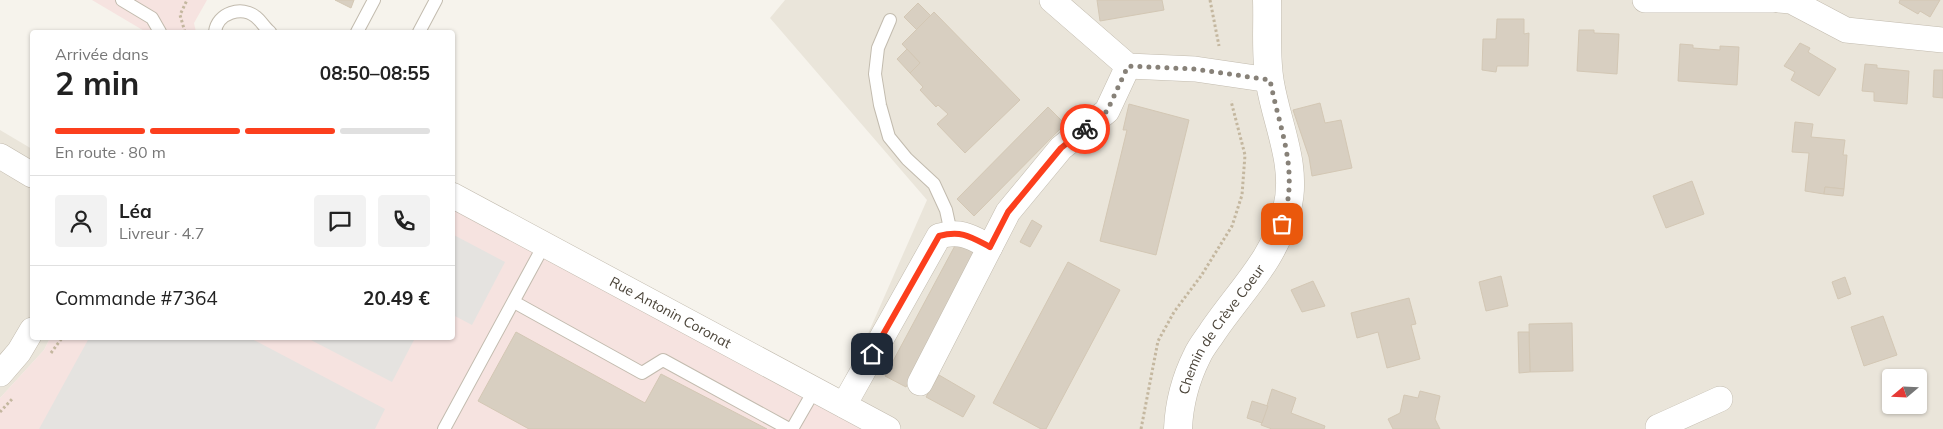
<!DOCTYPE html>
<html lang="fr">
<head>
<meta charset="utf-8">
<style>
	:root { --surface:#fff; --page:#f2f2f2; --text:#222; --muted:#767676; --line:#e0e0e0; --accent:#fc3f1d }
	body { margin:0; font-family:Mulish,sans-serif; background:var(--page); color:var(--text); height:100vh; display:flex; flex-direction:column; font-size:19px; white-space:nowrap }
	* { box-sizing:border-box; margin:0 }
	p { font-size:16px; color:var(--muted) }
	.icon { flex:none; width:28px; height:28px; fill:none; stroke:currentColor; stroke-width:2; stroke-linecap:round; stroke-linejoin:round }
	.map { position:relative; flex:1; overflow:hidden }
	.side { position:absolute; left:30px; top:30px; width:425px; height:310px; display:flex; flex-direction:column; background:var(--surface); border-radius:5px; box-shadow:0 1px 4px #0004 }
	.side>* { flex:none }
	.needle { width:32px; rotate:251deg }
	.fabs { position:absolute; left:1882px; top:369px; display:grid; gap:10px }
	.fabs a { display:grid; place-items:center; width:45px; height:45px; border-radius:5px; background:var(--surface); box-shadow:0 1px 4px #0004; font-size:25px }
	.pin { position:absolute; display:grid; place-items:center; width:42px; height:42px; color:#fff; margin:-21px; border-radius:10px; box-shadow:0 2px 8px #0006 }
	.courier { position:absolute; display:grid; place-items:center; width:50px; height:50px; margin:-25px; border:4px solid #fc3f1d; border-radius:50%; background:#fff; color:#222; box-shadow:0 1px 6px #0007 }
	.headline em { font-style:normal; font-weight:700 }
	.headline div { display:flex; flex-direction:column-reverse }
	.headline { display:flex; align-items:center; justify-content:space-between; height:85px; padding:0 25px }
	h1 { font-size:32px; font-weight:700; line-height:38px }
	.bar { display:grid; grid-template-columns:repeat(4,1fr); gap:8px 5px; align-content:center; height:60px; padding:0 25px }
	.bar i { height:6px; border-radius:4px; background:var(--line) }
	.bar .current { background:var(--accent) }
	.bar p { grid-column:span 4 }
	.line { display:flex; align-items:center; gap:12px; padding:0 25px; border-top:1px solid var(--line) }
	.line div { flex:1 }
	.round { display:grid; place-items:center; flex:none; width:52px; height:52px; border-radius:5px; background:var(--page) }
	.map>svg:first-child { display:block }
	.residential { fill:#eae5da; fill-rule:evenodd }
	.medical { fill:#f6e3e0 }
	.parking { fill:#e5e3e0 }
	.building { fill:#d8cfc1; stroke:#d3c7b4 }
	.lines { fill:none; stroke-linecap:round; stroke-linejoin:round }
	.service-casing { stroke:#c2bbae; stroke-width:14 }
	.minor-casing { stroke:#c2bbae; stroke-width:26 }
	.tertiary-casing { stroke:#c2bbae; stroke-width:29 }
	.path { stroke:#c4b79f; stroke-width:3; stroke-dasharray:2.5 2.5; stroke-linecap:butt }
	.service { stroke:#fff; stroke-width:12 }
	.minor { stroke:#fff; stroke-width:25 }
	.tertiary { stroke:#fff; stroke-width:28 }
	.done { stroke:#878178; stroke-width:5; stroke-dasharray:0 9 }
	.route { stroke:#fc3f1d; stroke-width:6 }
	.labels { text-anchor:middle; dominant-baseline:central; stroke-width:4; stroke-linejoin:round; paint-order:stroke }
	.street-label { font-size:14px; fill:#4b4439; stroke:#fff }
</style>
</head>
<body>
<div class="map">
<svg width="1943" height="429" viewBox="0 0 1943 429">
	<rect width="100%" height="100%" fill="#f6f3ec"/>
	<g class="residential">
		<path d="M785,0H1943V429H900L844,388L927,200L770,18ZM1891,378H1919V405H1891Z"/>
		<polygon points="0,130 32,149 32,338 50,338 44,350 0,398"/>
	</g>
	<g class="medical">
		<polygon points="92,0 207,0 194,23 196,32 146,32"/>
		<polygon points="453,209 862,429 0,429 0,398 44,350 50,338 452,338"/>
	</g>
	<g class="parking">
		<polygon points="452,234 505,262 472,325 453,315"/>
		<polygon points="89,338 250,338 385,409 375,429 39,429"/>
		<polygon points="307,338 415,338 392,382"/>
	</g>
	<g class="building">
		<polygon points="335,0 354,0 351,8"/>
		<polygon points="1097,0 1162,0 1164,10 1100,21"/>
		<polygon points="1900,0 1940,0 1930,17 1920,11 1918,14 1899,3"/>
		<polygon points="918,3 931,16 917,30 904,17"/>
		<polygon points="934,12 1020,100 965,153 937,124 948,114 938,105 936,107 920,90 923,87 910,73 920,63 902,44"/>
		<polygon points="1497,19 1524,19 1524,34 1529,33 1528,66 1497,66 1496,72 1482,70 1483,39 1496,39"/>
		<polygon points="1579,30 1594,30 1594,33 1619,34 1617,74 1577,71"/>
		<polygon points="1800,43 1810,48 1808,52 1836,69 1819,96 1791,80 1795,72 1784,66"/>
		<polygon points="1680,44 1693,45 1693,48 1720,50 1720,46 1739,47 1737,85 1678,81"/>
		<polygon points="907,49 920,63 910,73 897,59"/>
		<polygon points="1865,64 1877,65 1877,68 1909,71 1907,104 1874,101 1874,92 1862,91"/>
		<polygon points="1934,70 1943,70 1943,98 1933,97"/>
		<polygon points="1320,103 1325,123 1341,120 1352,168 1312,176 1309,157 1293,110"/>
		<polygon points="1129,104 1189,120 1156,255 1100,241 1127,130 1123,130"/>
		<polygon points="1048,107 1065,124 974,216 957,199"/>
		<polygon points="1795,122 1813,124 1811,137 1845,140 1843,155 1847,155 1844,189 1825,187 1824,194 1805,191 1809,153 1792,152"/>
		<polygon points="1692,181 1704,214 1666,228 1653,196"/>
		<polygon points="1825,187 1844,189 1843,196 1824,194"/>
		<polygon points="1032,220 1042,226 1030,247 1020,242"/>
		<polygon points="958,240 979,251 906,387 885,376"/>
		<polygon points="1068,262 1120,290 1046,429 1041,429 993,403"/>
		<polygon points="1501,276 1508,306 1486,311 1479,282"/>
		<polygon points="1845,277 1851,294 1838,299 1832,282"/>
		<polygon points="1313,281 1325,306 1302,312 1291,290"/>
		<polygon points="1409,298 1416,324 1411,325 1420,359 1387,368 1378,332 1357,338 1351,313"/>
		<polygon points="1883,316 1897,355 1864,366 1851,327"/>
		<polygon points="1572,323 1573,371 1530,372 1529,324"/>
		<polygon points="516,332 645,403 661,374 767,429 529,429 478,401"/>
		<polygon points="1518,332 1529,332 1530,372 1519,373"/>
		<polygon points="939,375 975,396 963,417 926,397"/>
		<polygon points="1272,389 1296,398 1291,413 1325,426 1324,429 1272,429 1261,425"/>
		<polygon points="1420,391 1440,396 1435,419 1440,429 1393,429 1388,419 1400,413 1404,395 1418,398"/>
		<polygon points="1252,401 1268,406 1262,423 1247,418"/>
	</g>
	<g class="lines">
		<defs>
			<g id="service">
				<polyline points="122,0 152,18 160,32"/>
				<polyline points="890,20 878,48 875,74 880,105 889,137 907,159 934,184 946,210 951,233"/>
				<path d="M215,32C217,13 242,5 256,17C261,21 265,28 270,32"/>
				<polyline points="357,32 374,0"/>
				<polyline points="419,32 436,0"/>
				<polyline points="514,302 642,373 663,360 789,429"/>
				<polyline points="444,429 544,245"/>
				<polyline points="792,429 815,389"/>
			</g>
			<g id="minor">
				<polyline points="1052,0 1128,66 1195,69 1270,80"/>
				<polyline points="1645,0 1773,0"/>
				<polyline points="1779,0 1791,1 1846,30 1943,40"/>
				<polyline points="0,156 32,175"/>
				<path id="s1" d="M452,195L888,429"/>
				<polyline points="0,374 19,352 32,330"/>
				<polyline points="920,383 1008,212 1061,148 1107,111 1128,66"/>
				<path d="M844,405L939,236C962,230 971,237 990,247"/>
				<polyline points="1659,429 1658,427 1720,399"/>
			</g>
			<g id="tertiary">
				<path id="s2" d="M1178,429C1179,405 1186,378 1197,356C1201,347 1208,339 1213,331C1241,290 1275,259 1287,209C1298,166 1277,125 1270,83C1265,56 1268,27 1267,0"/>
			</g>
		</defs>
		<use href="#service" class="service-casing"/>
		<use href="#minor" class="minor-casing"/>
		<use href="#tertiary" class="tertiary-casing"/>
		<g class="path">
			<polyline points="1210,0 1219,46"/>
			<polyline points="185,32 180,15 187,0"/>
			<polyline points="51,353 62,338"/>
			<polyline points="0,412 13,398"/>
			<polyline points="1141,429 1158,341 1174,312 1201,276 1232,226 1242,195 1245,155 1231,101"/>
		</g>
		<use href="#service" class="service"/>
		<use href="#minor" class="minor"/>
		<use href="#tertiary" class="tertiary"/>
	</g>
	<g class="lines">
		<path class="done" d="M1085,129L1107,111L1128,66L1195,69L1270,80C1280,132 1300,171 1282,224"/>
		<path class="route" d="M872,354L939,236C962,230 971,237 990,247L1008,212L1061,148L1085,129"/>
	</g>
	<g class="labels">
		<g class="street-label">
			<text stroke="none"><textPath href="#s1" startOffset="248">Rue Antonin Coronat</textPath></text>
			<text stroke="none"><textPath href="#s2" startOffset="111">Chemin de Crève Coeur</textPath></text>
		</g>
	</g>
</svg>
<div class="fabs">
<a><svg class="needle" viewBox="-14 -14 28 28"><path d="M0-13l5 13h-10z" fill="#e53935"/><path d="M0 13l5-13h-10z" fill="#767676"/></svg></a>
</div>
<div class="pin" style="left:1282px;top:224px;background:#ea580c"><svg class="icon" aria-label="bag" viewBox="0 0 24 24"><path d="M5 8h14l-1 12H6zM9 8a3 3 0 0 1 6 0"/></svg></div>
<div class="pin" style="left:872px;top:354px;background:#1f2937"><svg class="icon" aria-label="home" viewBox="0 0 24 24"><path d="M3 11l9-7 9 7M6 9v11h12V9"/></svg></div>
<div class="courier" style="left:1085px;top:129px"><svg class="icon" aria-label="bike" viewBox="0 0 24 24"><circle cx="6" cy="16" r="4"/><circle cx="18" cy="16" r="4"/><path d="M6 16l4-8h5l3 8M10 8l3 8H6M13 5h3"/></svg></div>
<section class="side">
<div class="headline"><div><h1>2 min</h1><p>Arrivée dans</p></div><em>08:50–08:55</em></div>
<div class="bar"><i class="current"></i><i class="current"></i><i class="current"></i><i></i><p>En route · 80 m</p></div>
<div class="line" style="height:90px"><a class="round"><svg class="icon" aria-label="person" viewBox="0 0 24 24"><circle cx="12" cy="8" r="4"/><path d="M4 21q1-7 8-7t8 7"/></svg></a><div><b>Léa</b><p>Livreur · 4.7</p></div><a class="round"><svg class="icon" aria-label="chat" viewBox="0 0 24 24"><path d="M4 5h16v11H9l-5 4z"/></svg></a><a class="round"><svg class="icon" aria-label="phone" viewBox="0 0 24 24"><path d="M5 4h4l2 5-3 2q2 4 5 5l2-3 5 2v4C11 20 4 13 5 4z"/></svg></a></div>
<div class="line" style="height:65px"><div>Commande #7364</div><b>20.49 €</b></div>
</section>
</div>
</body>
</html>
